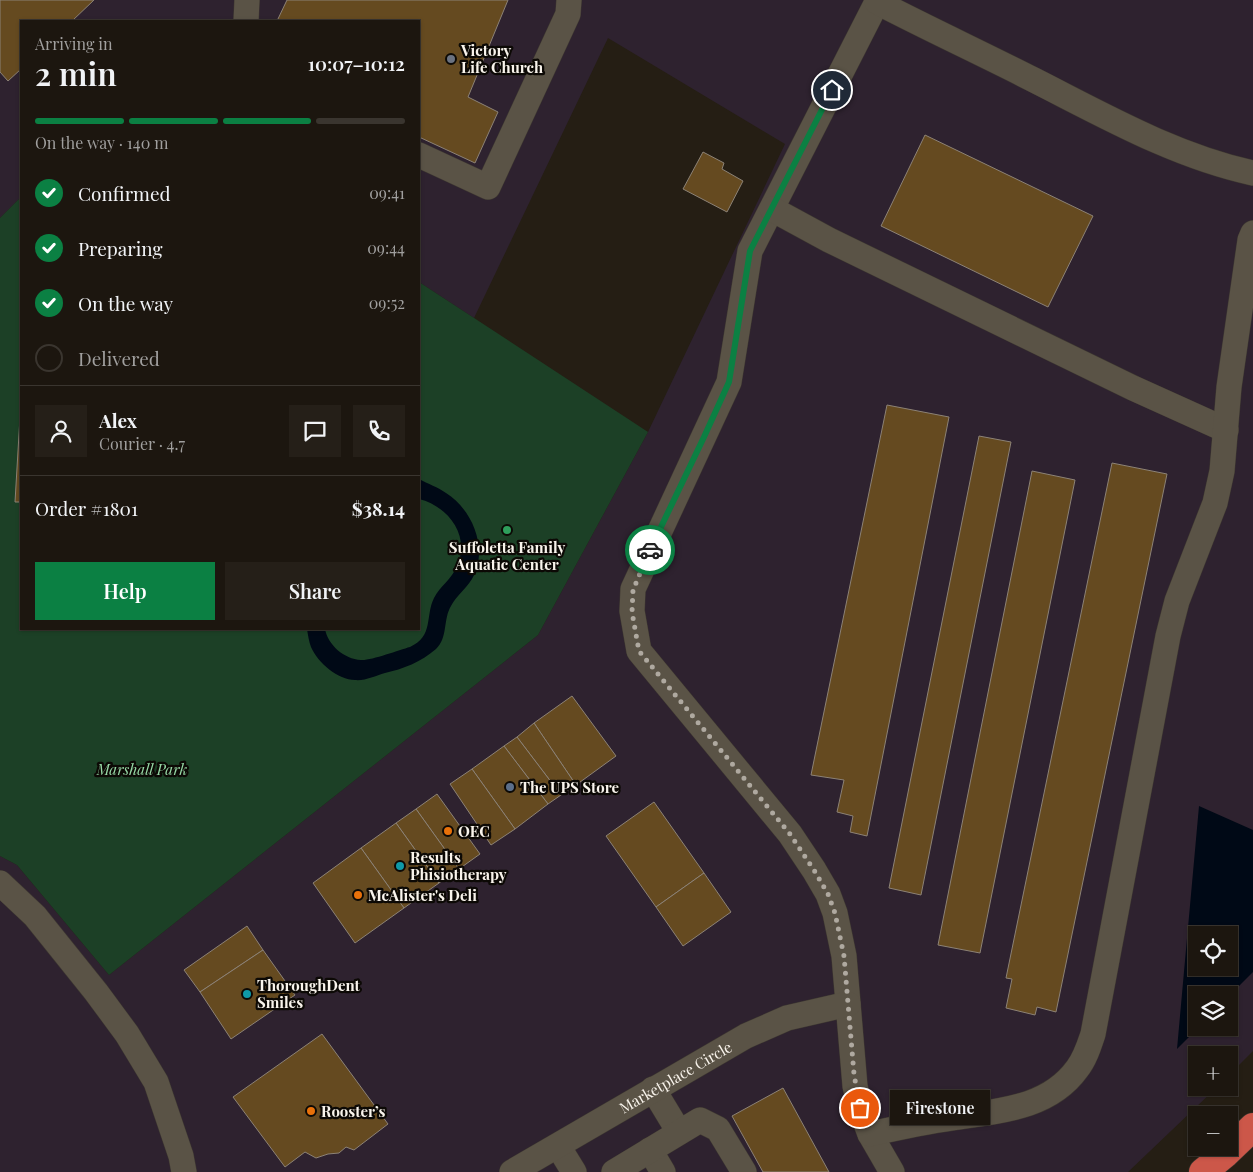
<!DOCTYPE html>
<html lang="en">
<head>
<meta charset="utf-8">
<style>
	:root { --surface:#1c160f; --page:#251f18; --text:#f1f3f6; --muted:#a09f9e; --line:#3a352f; --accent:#0b8043 }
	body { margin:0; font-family:"Playfair Display",serif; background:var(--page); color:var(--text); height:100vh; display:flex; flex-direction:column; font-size:19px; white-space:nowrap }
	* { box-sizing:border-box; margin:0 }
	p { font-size:16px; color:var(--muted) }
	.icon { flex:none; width:28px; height:28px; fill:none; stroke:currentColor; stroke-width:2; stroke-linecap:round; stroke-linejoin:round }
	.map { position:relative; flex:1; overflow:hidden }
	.side { position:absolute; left:20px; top:20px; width:400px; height:610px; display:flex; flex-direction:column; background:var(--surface); border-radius:0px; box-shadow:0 1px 4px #0004,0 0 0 1px var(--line) }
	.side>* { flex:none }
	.controls { position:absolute; left:1188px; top:926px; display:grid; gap:10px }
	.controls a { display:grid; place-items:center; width:50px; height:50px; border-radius:0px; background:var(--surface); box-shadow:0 1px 4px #0004,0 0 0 1px var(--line); font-size:25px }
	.pin { position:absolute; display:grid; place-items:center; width:42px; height:42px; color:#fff; margin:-21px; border:2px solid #fff; border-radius:50%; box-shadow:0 1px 5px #0007 }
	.courier { position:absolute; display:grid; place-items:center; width:50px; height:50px; margin:-25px; border:4px solid #0b8043; border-radius:50%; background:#fff; color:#222; box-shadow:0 1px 6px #0007 }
	.bubble { position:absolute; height:35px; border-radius:0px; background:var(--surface); box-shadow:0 1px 4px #0004,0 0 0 1px var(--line); font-size:16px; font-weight:600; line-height:35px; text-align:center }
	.headline em { font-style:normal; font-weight:600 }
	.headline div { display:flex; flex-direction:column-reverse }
	.headline { display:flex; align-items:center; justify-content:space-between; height:85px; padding:0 15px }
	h1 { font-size:32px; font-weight:600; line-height:38px }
	.bar { display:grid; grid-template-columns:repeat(4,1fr); gap:8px 5px; align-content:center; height:60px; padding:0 15px }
	.bar i { height:6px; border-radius:4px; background:var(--line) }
	.bar .selected { background:var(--accent) }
	.bar p { grid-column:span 4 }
	.line { display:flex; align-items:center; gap:12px; padding:0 15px; border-top:1px solid var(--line) }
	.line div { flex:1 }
	.round { display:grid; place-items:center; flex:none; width:52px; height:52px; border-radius:0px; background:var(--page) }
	ol { padding:0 15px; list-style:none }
	li { display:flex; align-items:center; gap:15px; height:55px }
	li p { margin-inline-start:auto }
	li .icon { padding:5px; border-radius:50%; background:var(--accent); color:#fff; stroke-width:4 }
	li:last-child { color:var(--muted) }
	li i { width:28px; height:28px; border:2px solid var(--line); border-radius:50% }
	.action { display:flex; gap:10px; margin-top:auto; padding:10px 15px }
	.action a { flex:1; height:58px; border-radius:0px; background:var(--accent); color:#fff; font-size:20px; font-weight:600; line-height:58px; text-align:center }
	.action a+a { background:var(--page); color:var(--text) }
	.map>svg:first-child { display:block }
	.commercial { fill:#2e222f; fill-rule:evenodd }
	.green { fill:#1c4026 }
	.water { fill:#000916; fill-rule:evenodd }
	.building { fill:#654a20; stroke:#8c8276 }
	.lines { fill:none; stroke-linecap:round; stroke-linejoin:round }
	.minor-casing { stroke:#3d3731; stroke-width:26 }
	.highway-casing { stroke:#3d3731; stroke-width:29 }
	.minor { stroke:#5a5346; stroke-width:25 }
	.highway { stroke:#cc5749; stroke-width:28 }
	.done { stroke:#afa9a0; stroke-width:5; stroke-dasharray:0 9 }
	.route { stroke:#0b8043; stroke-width:6 }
	.worship-dot { fill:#6b7280; stroke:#0c0905; stroke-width:2 }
	.leisure-dot { fill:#2e9e5b; stroke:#0c0905; stroke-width:2 }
	.service-dot { fill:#5c6f8a; stroke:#0c0905; stroke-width:2 }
	.food-dot { fill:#e8710a; stroke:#0c0905; stroke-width:2 }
	.culture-dot { fill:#0f9aa8; stroke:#0c0905; stroke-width:2 }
	.labels { text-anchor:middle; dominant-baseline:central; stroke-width:4.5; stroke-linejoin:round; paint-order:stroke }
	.poi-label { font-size:15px; font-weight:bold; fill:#f9f4ec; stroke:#0c0905; text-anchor:start }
	.park-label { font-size:15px; font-style:italic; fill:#96d8a5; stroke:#0c0905 }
	.street-label { font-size:15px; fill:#f9f4ec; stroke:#0c0905 }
</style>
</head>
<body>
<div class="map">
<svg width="1253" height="1172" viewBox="0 0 1253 1172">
	<rect width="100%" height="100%" fill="#251e14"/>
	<path class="commercial" d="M0,0H1253V1051L1229,1075V1055H1196V1088H1216L1128,1172H0V856L17,865L109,975L538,635L648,432L785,144L608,38L474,318L419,282V21H21V197L0,218ZM1196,935H1229V968H1196ZM1196,995H1229V1028H1196Z"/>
	<polygon class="green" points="21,197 21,629 419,629 419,282 648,432 538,635 109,975 17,865 0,856 0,218"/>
	<g class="water">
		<path d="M419,479C428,484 438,487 446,493C473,510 489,550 472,579C466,589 456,596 451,606C443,619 448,638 436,649C421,662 403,669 385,673C375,676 365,681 355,680C338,680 318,663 311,647C309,642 308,635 307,629H325C328,645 344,659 361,660C370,661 399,650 410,647C434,636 425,616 434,598C440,586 452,579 457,566C471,536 448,506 419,499Z"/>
		<path d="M1199,806L1253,830V972L1229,996V995H1196V1028H1198L1177,1049ZM1196,935H1229V968H1196Z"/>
	</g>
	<g class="building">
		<polygon points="0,0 94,0 72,21 21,21 21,69 8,81 0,72"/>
		<polygon points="287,0 508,0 468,97 498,112 475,163 419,137 419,21 277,21"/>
		<polygon points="925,135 1093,216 1048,307 881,226"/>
		<polygon points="703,152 724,163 722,169 743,181 727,212 683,189"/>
		<polygon points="21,400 21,502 15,502"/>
		<polygon points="887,405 949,417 867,836 850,832 853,816 837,812 844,780 811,775"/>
		<polygon points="979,436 1011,442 921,895 889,888"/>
		<polygon points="1112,463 1167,474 1056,1012 1037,1007 1035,1015 1006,1008 1012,979 1006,978"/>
		<polygon points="1032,471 1075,480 980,953 938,945"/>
		<polygon points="572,696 616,756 576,785 534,723"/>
		<polygon points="534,723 576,785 561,795 517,737"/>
		<polygon points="517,737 561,795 548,804 504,746"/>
		<polygon points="504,746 548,804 515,829 472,769"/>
		<polygon points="472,769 515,829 491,845 450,784"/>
		<polygon points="437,794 480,854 459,869 416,809"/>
		<polygon points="654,802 704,873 656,907 606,836"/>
		<polygon points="416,809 459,869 439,883 396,823"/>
		<polygon points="396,823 439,883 404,908 361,848"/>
		<polygon points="361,848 404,908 355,943 313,883"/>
		<polygon points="704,873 731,912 683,946 656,907"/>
		<polygon points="247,926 263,950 200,992 184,970"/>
		<polygon points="263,950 295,995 231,1039 200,992"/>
		<polygon points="322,1034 388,1124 354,1150 346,1147 339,1153 328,1154 316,1158 305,1152 285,1167 233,1097"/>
		<polygon points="783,1088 829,1172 763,1172 732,1116"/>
	</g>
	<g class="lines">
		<defs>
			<g id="minor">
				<polyline points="878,0 750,251 729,382 633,589 632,611 639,651 790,834 814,870 828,894 835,913 844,956 855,1086 860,1108 870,1134 892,1172"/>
				<path d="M877,2C929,29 981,53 1034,80C1105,116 1175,156 1253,173"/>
				<polyline points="246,21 247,0"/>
				<polyline points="419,155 488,187 568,14 569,0"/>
				<polyline points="772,209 829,240 1133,388 1226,430"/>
				<polyline points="0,883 35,916 96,992 127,1034 156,1082 181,1156 184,1172"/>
				<polyline points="653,1089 679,1132"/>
				<path d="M870,1134C897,1128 925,1122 953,1118C997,1111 1048,1109 1077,1069C1085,1059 1089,1046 1093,1034L1168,636L1177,601L1215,503L1222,471L1229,387L1250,240L1253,233"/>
				<polyline points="558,1146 574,1172"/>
				<polyline points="650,1150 663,1172"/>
				<path id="s1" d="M512,1172L746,1036L787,1018L848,1004"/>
				<polyline points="614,1172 700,1120 718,1129 744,1172"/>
			</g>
			<polyline id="highway" points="1203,1172 1225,1154 1253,1127"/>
		</defs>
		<use href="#minor" class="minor-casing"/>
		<use href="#highway" class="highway-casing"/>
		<use href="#minor" class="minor"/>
		<use href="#highway" class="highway"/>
	</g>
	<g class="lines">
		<polyline class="done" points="650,550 633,590 632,612 639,651 790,834 814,870 828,894 835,913 844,956 854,1074 860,1108"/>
		<polyline class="route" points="650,550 704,437 729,382 750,251 832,90"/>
	</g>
	<circle class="worship-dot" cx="451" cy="59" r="5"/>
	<circle class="leisure-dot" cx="507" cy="530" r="5"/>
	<circle class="service-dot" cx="510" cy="787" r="5"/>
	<g class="food-dot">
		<circle cx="448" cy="831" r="5"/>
		<circle cx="358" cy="895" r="5"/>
		<circle cx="311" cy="1111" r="5"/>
	</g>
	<g class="culture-dot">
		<circle cx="400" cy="866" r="5"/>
		<circle cx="247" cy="994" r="5"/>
	</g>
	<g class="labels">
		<g class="poi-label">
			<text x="461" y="50">Victory<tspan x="461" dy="17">Life Church</tspan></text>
			<text x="507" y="547" text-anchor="middle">Suffoletta Family<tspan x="507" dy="17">Aquatic Center</tspan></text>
			<text x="520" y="787">The UPS Store</text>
			<text x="458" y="831">OEC</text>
			<text x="410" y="857">Results<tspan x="410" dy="17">Phisiotherapy</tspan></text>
			<text x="368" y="895">McAlister's Deli</text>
			<text x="257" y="985">ThoroughDent<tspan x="257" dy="17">Smiles</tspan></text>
			<text x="321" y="1111">Rooster’s</text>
		</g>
		<g class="park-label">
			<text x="142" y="769">Marshall Park</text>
		</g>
		<g class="street-label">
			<text stroke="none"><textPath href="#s1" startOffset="189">Marketplace Circle</textPath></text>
		</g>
	</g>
</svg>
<div class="controls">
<a><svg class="icon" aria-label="locate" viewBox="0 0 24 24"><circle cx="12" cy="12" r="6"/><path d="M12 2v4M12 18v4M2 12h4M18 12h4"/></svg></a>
<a><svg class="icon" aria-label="layers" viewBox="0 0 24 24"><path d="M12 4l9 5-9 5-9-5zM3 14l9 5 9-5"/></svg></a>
<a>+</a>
<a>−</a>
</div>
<div class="pin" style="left:860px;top:1108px;background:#ea580c"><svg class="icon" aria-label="bag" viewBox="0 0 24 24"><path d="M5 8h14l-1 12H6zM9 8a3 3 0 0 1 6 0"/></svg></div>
<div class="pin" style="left:832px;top:90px;background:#1f2937"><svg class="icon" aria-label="home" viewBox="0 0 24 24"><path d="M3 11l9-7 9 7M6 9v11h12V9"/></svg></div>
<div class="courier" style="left:650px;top:550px"><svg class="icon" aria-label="car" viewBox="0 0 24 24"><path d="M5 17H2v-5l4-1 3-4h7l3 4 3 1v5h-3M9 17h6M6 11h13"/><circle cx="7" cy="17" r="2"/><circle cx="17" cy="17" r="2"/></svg></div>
<div class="bubble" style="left:890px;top:1090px;width:100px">Firestone</div>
<section class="side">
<div class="headline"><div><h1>2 min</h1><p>Arriving in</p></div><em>10:07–10:12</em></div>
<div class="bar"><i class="selected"></i><i class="selected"></i><i class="selected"></i><i></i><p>On the way · 140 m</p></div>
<ol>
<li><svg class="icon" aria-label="check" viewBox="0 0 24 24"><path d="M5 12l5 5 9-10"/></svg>Confirmed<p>09:41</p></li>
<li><svg class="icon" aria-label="check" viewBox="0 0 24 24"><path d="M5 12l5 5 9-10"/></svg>Preparing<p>09:44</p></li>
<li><svg class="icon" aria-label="check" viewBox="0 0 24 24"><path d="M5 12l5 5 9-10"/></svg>On the way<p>09:52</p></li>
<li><i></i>Delivered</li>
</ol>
<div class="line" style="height:90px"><a class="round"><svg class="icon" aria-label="person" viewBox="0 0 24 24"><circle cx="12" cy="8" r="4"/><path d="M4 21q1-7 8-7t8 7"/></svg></a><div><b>Alex</b><p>Courier · 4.7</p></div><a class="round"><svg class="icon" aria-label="chat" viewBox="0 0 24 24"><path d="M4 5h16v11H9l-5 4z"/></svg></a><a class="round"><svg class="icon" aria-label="phone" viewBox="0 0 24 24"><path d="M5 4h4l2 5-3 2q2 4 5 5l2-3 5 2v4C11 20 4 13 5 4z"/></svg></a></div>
<div class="line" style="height:65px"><div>Order #1801</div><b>$38.14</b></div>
<div class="action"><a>Help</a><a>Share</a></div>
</section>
</div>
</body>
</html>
